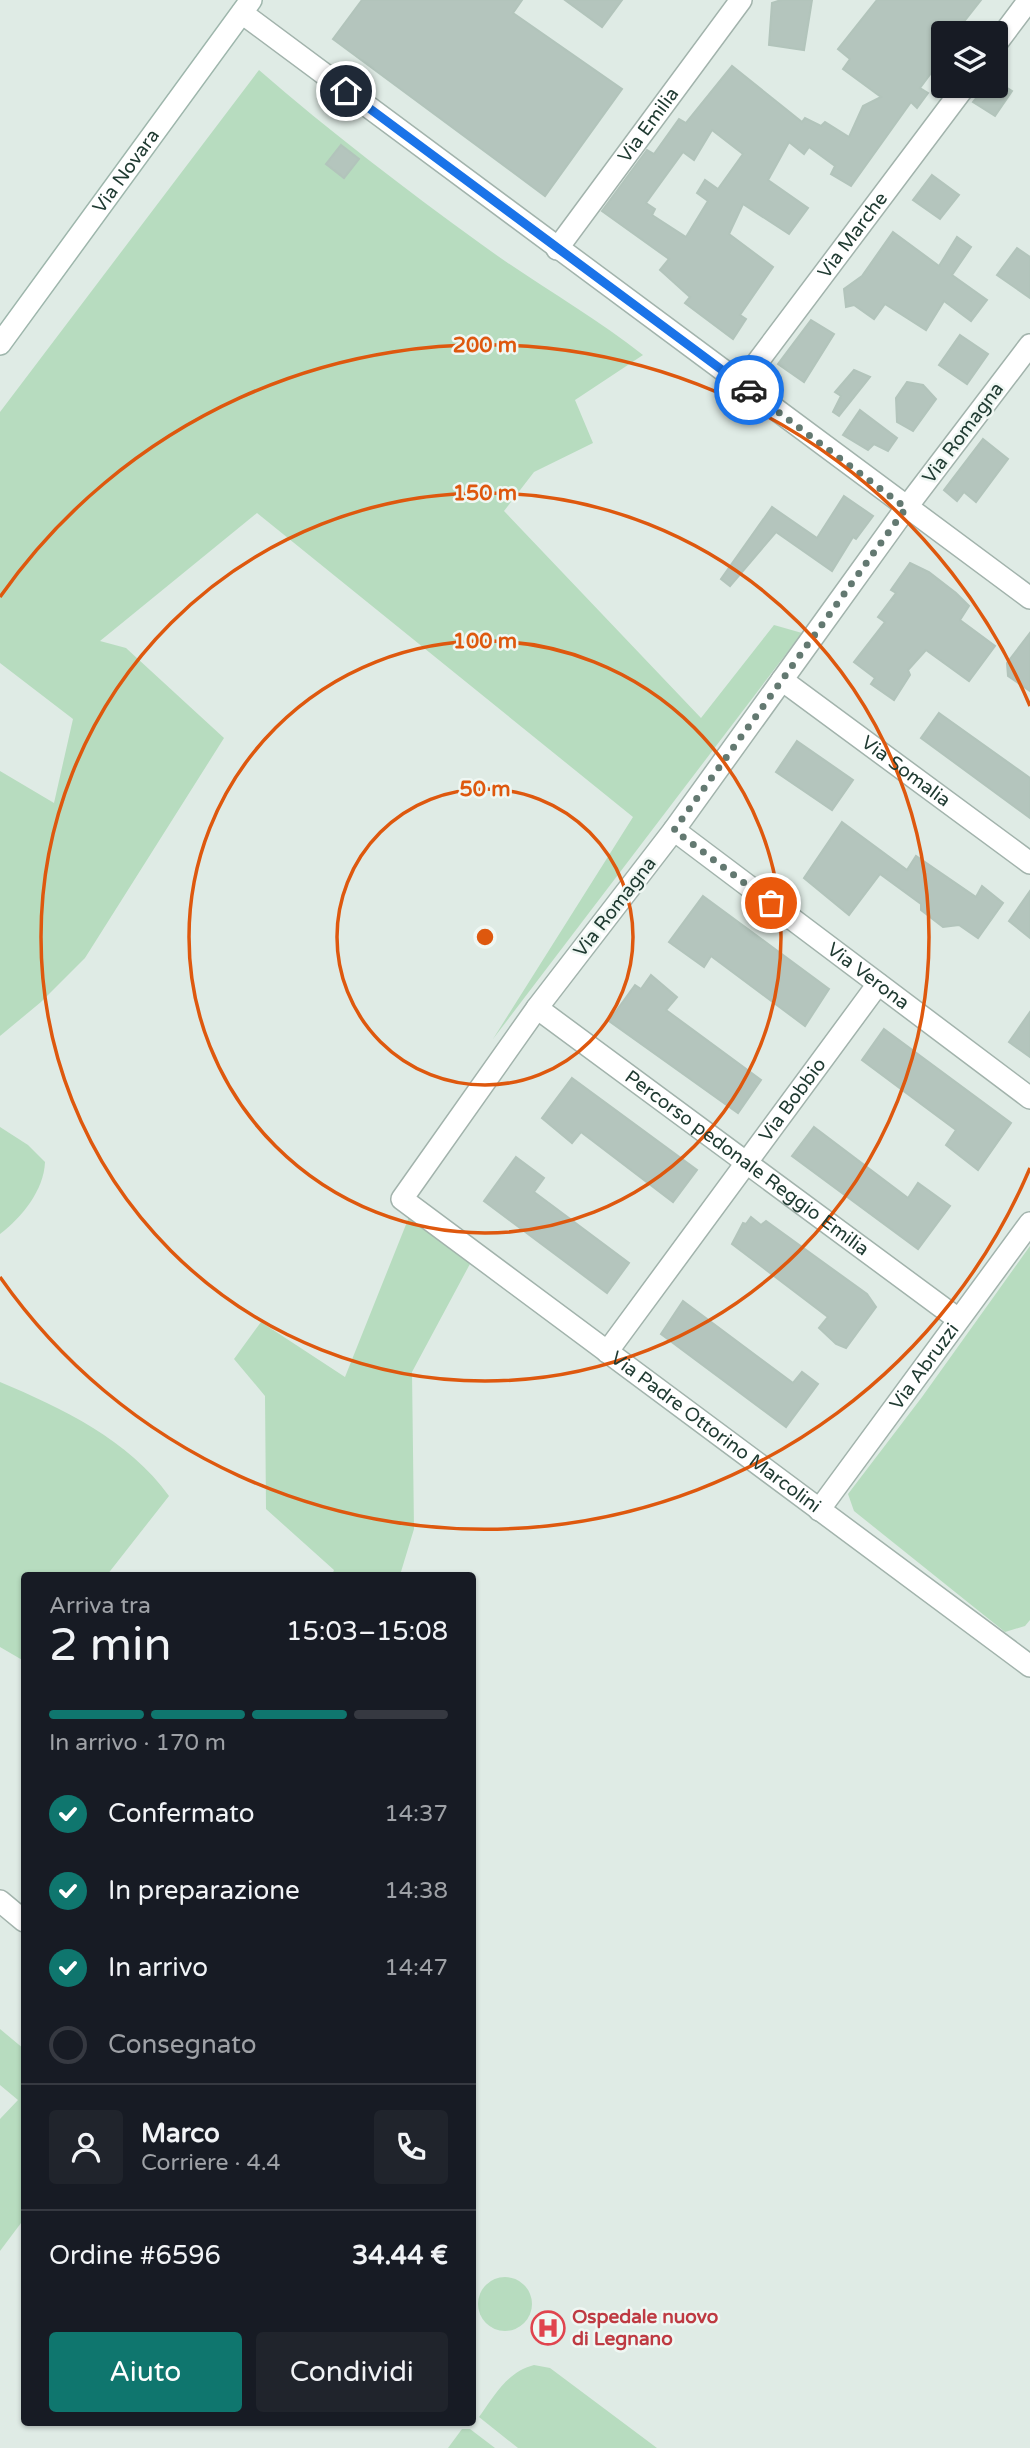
<!DOCTYPE html>
<html lang="it">
<head>
<meta charset="utf-8">
<style>
	:root { --surface:#171b24; --page:#20242c; --text:#f1f3f6; --muted:#9ea1a6; --line:#363941; --accent:#0f766e }
	body { margin:0; font-family:"Varela Round",sans-serif; background:var(--page); color:var(--text); height:100vh; display:flex; flex-direction:column; font-size:26px; white-space:nowrap }
	* { box-sizing:border-box; margin:0 }
	p { font-size:23px; color:var(--muted) }
	.icon { flex:none; width:38px; height:38px; fill:none; stroke:currentColor; stroke-width:2; stroke-linecap:round; stroke-linejoin:round }
	.map { position:relative; flex:1; overflow:hidden }
	.details { position:absolute; left:21px; top:1572px; width:455px; height:854px; display:flex; flex-direction:column; background:var(--surface); border-radius:7px; box-shadow:0 2px 5px #0004 }
	.details>* { flex:none }
	.tools { position:absolute; left:931px; top:21px; display:grid; gap:14px }
	.tools a { display:grid; place-items:center; width:77px; height:77px; border-radius:7px; background:var(--surface); box-shadow:0 2px 5px #0004; font-size:35px }
	.pin { position:absolute; display:grid; place-items:center; width:60px; height:60px; color:#fff; margin:-30px; border:4px solid #fff; border-radius:50%; box-shadow:0 2px 7px #0007 }
	.courier { position:absolute; display:grid; place-items:center; width:70px; height:70px; margin:-35px; border:5px solid #1a73e8; border-radius:50%; background:#fff; color:#222; box-shadow:0 2px 9px #0007 }
	.head em { font-style:normal; font-weight:600 }
	.head div { display:flex; flex-direction:column-reverse }
	.head { display:flex; align-items:center; justify-content:space-between; height:119px; padding:0 28px }
	h1 { font-size:46px; font-weight:600; line-height:52px }
	.bar { display:grid; grid-template-columns:repeat(4,1fr); gap:10px 7px; align-content:center; height:84px; padding:0 28px }
	.bar i { height:9px; border-radius:5px; background:var(--line) }
	.bar .current { background:var(--accent) }
	.bar p { grid-column:span 4 }
	.line { display:flex; align-items:center; gap:18px; padding:0 28px; border-top:2px solid var(--line) }
	.line div { flex:1 }
	.round { display:grid; place-items:center; flex:none; width:74px; height:74px; border-radius:7px; background:var(--page) }
	ol { padding:0 28px; list-style:none }
	li { display:flex; align-items:center; gap:21px; height:77px }
	li p { margin-inline-start:auto }
	li .icon { padding:7px; border-radius:50%; background:var(--accent); color:#fff; stroke-width:4 }
	li:last-child { color:var(--muted) }
	li i { width:38px; height:38px; border:4px solid var(--line); border-radius:50% }
	.primary-button { display:flex; gap:14px; margin-top:auto; padding:14px 28px }
	.primary-button a { flex:1; height:80px; border-radius:7px; background:var(--accent); color:#fff; font-size:28px; font-weight:600; line-height:80px; text-align:center }
	.primary-button a+a { background:var(--page); color:var(--text) }
	.map>svg:first-child { display:block }
	.green { fill:#b7dcbf }
	.building { fill:#b4c5bd; stroke:#b2c4bb; stroke-width:2; fill-rule:evenodd }
	.lines { fill:none; stroke-linecap:round; stroke-linejoin:round }
	.street-casing { stroke:#a2b3ac; stroke-width:24 }
	.secondary-casing { stroke:#9eb6ac; stroke-width:24 }
	.street { stroke:#fff; stroke-width:21 }
	.secondary { stroke:#fff; stroke-width:21 }
	.done { stroke:#637971; stroke-width:7; stroke-dasharray:0 12.6 }
	.route { stroke:#1a73e8; stroke-width:9 }
	.ring { fill:none; stroke:#de580e; stroke-width:3.5 }
	.labels { text-anchor:middle; dominant-baseline:central; stroke-width:5; stroke-linejoin:round; paint-order:stroke }
	.street-label { font-size:19px; fill:#203b32; stroke:#eff7f3 }
	.health-label { font-size:19px; font-weight:bold; fill:#be3a42; stroke:#eff7f3; text-anchor:start }
	.centre { fill:#de580e; stroke:#eff7f3; stroke-width:3.5 }
	.ring-label { font-size:21px; text-anchor:middle; font-weight:bold; fill:#de580e; stroke:#eff7f3; stroke-width:5; stroke-linejoin:round; paint-order:stroke }
</style>
</head>
<body>
<div class="map">
<svg width="1030" height="2448" viewBox="0 0 1030 2448">
	<rect width="100%" height="100%" fill="#dfebe5"/>
	<g class="green">
		<path d="M259,70C329,131 405,189 481,244C534,283 591,314 643,355L575,400L593,443L534,472L504,511L701,718L774,625L802,633L493,1039L633,817L257,513L100,641L126,648L224,738L85,958L41,1002L0,1036V771L54,803L73,719L0,663V412Z"/>
		<path d="M0,1127L28,1145L45,1162C44,1190 22,1217 0,1234Z"/>
		<polygon points="409,1217 471,1262 412,1372 414,1529 400,1575 332,1575 334,1570 266,1509 265,1396 234,1359 261,1322 345,1377"/>
		<polygon points="1030,1246 1030,1620 1025,1626 1005,1632 854,1511 848,1494 922,1397"/>
		<path d="M0,1382C62,1408 129,1440 169,1496L107,1575H24V1661L0,1647Z"/>
		<polygon points="0,2029 24,2049 24,2219 0,2251 0,2119 18,2100 0,2085"/>
		<circle cx="505" cy="2304" r="27"/>
		<path d="M534,2365L550,2368L657,2448H518L479,2417C495,2395 507,2372 534,2365Z"/>
		<polygon points="462,2429 470,2429 495,2448 448,2448"/>
	</g>
	<g class="building">
		<polygon points="362,0 522,0 513,13 622,89 545,196 333,39"/>
		<polygon points="565,0 622,0 602,27"/>
		<polygon points="781,0 812,0 804,50 769,45 772,3"/>
		<path d="M877,0H981L955,33H943V57L920,88L928,93L917,108L911,102L851,186L831,174L835,166L809,147L804,154L789,142L768,180L808,208L789,234L743,204L729,234L773,267L740,315L746,319L733,339L685,303L690,297L660,270L669,259L602,211L647,150L654,154L679,119L686,123L732,66L802,122L805,118L821,126L825,122L849,137L863,106L881,97L843,69L850,59L838,49ZM712,130L743,154L718,189L705,180L697,193L708,201L686,237L652,215L655,209L646,203L683,152L694,160Z"/>
		<polygon points="986,86 1004,86 1012,91 995,116 973,102"/>
		<polygon points="341,145 359,159 344,178 326,164"/>
		<polygon points="932,175 959,195 940,219 913,200"/>
		<polygon points="893,232 939,266 957,237 971,247 952,275 987,300 971,321 944,301 926,330 885,304 874,319 854,305 846,307 844,289 862,276"/>
		<polygon points="1017,248 1030,257 1030,298 997,275"/>
		<polygon points="811,320 834,334 804,382 778,364"/>
		<polygon points="960,335 988,354 967,384 939,365"/>
		<polygon points="854,370 870,377 839,416 833,412 841,396 835,392"/>
		<polygon points="907,382 923,385 936,399 913,431 897,422 896,398"/>
		<polygon points="860,410 897,438 888,451 874,444 868,450 843,435"/>
		<polygon points="983,439 1008,459 976,502 964,492 957,501 944,490"/>
		<polygon points="844,496 873,516 856,539 853,537 832,571 776,532 730,586 721,579 772,507 817,538"/>
		<polygon points="910,563 929,572 956,593 969,606 960,620 995,646 969,681 926,650 908,670 910,675 894,700 871,684 875,678 854,662 885,622 878,617 896,593 891,590"/>
		<polygon points="1030,633 1030,691 1008,676 1007,663"/>
		<polygon points="939,713 1030,778 1030,818 921,738"/>
		<polygon points="797,741 853,780 832,810 776,772"/>
		<polygon points="842,822 907,870 916,856 976,897 982,886 1003,903 978,938 959,925 943,927 921,910 921,904 880,874 849,915 804,878"/>
		<polygon points="1030,891 1030,938 1009,921"/>
		<polygon points="703,896 829,989 805,1026 711,956 704,967 669,942"/>
		<polygon points="651,975 677,997 666,1010 761,1080 738,1113 609,1021 635,985 641,989"/>
		<polygon points="1030,1012 1030,1057 1009,1042"/>
		<polygon points="884,1029 1011,1123 978,1170 946,1145 956,1130 862,1060"/>
		<polygon points="572,1078 697,1170 673,1202 581,1132 572,1143 542,1118"/>
		<polygon points="814,1127 908,1198 918,1183 950,1206 918,1249 792,1156"/>
		<polygon points="516,1157 544,1178 534,1192 629,1263 607,1293 484,1201"/>
		<polygon points="751,1217 761,1225 766,1221 867,1294 876,1307 846,1348 836,1344 819,1328 828,1317 732,1244 743,1223 746,1224"/>
		<polygon points="683,1301 793,1383 802,1372 818,1384 786,1427 661,1334"/>
	</g>
	<g class="lines">
		<defs>
			<g id="street">
				<polyline points="242,13 1030,598"/>
				<polyline points="996,44 1029,0"/>
				<path id="s1" d="M557,249L741,0"/>
				<path id="s2" d="M1030,345L906,508L674,830L537,1008L402,1199L1030,1666"/>
				<path id="s3" d="M741,384L965,86"/>
				<path id="s4" d="M782,680L1030,863"/>
				<path id="s5" d="M674,830L1030,1098"/>
				<path id="s6" d="M537,1008L958,1319"/>
				<path id="s7" d="M607,1352L878,984"/>
				<path id="s8" d="M819,1510L1030,1223"/>
				<polyline points="0,1901 24,1921"/>
			</g>
			<g id="secondary">
				<path id="s9" d="M0,344L251,0"/>
			</g>
		</defs>
		<use href="#street" class="street-casing"/>
		<use href="#secondary" class="secondary-casing"/>
		<use href="#street" class="street"/>
		<use href="#secondary" class="secondary"/>
	</g>
	<g class="lines">
		<polyline class="done" points="749,390 906,508 674,830 771,903"/>
		<polyline class="route" points="346,91 749,390"/>
	</g>
	<g class="ring">
		<circle cx="485" cy="937" r="148"/>
		<circle cx="485" cy="937" r="296"/>
		<circle cx="485" cy="937" r="444"/>
		<path d="M1030 1168A592 592 0 0 1 0 1277M0 597A592 592 0 0 1 1030 706"/>
	</g>
	<defs>
		<symbol id="hospital-ring" viewBox="-11 -11 22 22"><circle r="9.5" fill="#eff7f3" stroke="#e0444e" stroke-width="1.5"/><path d="M-5-5h3v3.5h4V-5h3V5h-3V1.5h-4V5h-3Z" fill="#e0444e"/></symbol>
	</defs>
	<g fill-rule="evenodd">
		<use href="#hospital-ring" x="529" y="2309" width="38" height="38"/>
	</g>
	<g class="labels">
		<g class="street-label">
			<text stroke="none"><textPath href="#s1" startOffset="154">Via Emilia</textPath></text>
			<text stroke="none"><textPath href="#s9" startOffset="214">Via Novara</textPath></text>
			<text stroke="none"><textPath href="#s3" startOffset="186">Via Marche</textPath></text>
			<text transform="translate(963 433) rotate(-53)">Via Romagna</text>
			<text stroke="none"><textPath href="#s4" startOffset="154">Via Somalia</textPath></text>
			<text transform="translate(615 907) rotate(-52)">Via Romagna</text>
			<text stroke="none"><textPath href="#s5" startOffset="243">Via Verona</textPath></text>
			<text stroke="none"><textPath href="#s7" startOffset="313">Via Bobbio</textPath></text>
			<text stroke="none"><textPath href="#s6" startOffset="261">Percorso pedonale Reggio Emilia</textPath></text>
			<text stroke="none"><textPath href="#s8" startOffset="178">Via Abruzzi</textPath></text>
			<text stroke="none"><textPath href="#s2" startOffset="1451">Via Padre Ottorino Marcolini</textPath></text>
		</g>
		<g class="health-label">
			<text x="572" y="2317">Ospedale nuovo<tspan x="572" dy="22">di Legnano</tspan></text>
		</g>
	</g>
	<circle cx="485" cy="937" r="10" class="centre"/>
	<g class="ring-label">
		<text x="485" y="352">200 m</text>
		<text x="485" y="500">150 m</text>
		<text x="485" y="648">100 m</text>
		<text x="485" y="796">50 m</text>
	</g>
</svg>
<div class="tools">
<a><svg class="icon" aria-label="layers" viewBox="0 0 24 24"><path d="M12 4l9 5-9 5-9-5zM3 14l9 5 9-5"/></svg></a>
</div>
<div class="pin" style="left:771px;top:903px;background:#ea580c"><svg class="icon" aria-label="bag" viewBox="0 0 24 24"><path d="M5 8h14l-1 12H6zM9 8a3 3 0 0 1 6 0"/></svg></div>
<div class="pin" style="left:346px;top:91px;background:#1f2937"><svg class="icon" aria-label="home" viewBox="0 0 24 24"><path d="M3 11l9-7 9 7M6 9v11h12V9"/></svg></div>
<div class="courier" style="left:749px;top:390px"><svg class="icon" aria-label="car" viewBox="0 0 24 24"><path d="M5 17H2v-5l4-1 3-4h7l3 4 3 1v5h-3M9 17h6M6 11h13"/><circle cx="7" cy="17" r="2"/><circle cx="17" cy="17" r="2"/></svg></div>
<section class="details">
<div class="head"><div><h1>2 min</h1><p>Arriva tra</p></div><em>15:03–15:08</em></div>
<div class="bar"><i class="current"></i><i class="current"></i><i class="current"></i><i></i><p>In arrivo · 170 m</p></div>
<ol>
<li><svg class="icon" aria-label="check" viewBox="0 0 24 24"><path d="M5 12l5 5 9-10"/></svg>Confermato<p>14:37</p></li>
<li><svg class="icon" aria-label="check" viewBox="0 0 24 24"><path d="M5 12l5 5 9-10"/></svg>In preparazione<p>14:38</p></li>
<li><svg class="icon" aria-label="check" viewBox="0 0 24 24"><path d="M5 12l5 5 9-10"/></svg>In arrivo<p>14:47</p></li>
<li><i></i>Consegnato</li>
</ol>
<div class="line" style="height:126px"><a class="round"><svg class="icon" aria-label="person" viewBox="0 0 24 24"><circle cx="12" cy="8" r="4"/><path d="M4 21q1-7 8-7t8 7"/></svg></a><div><b>Marco</b><p>Corriere · 4.4</p></div><a class="round"><svg class="icon" aria-label="phone" viewBox="0 0 24 24"><path d="M5 4h4l2 5-3 2q2 4 5 5l2-3 5 2v4C11 20 4 13 5 4z"/></svg></a></div>
<div class="line" style="height:91px"><div>Ordine #6596</div><b>34.44 €</b></div>
<div class="primary-button"><a>Aiuto</a><a>Condividi</a></div>
</section>
</div>
</body>
</html>
